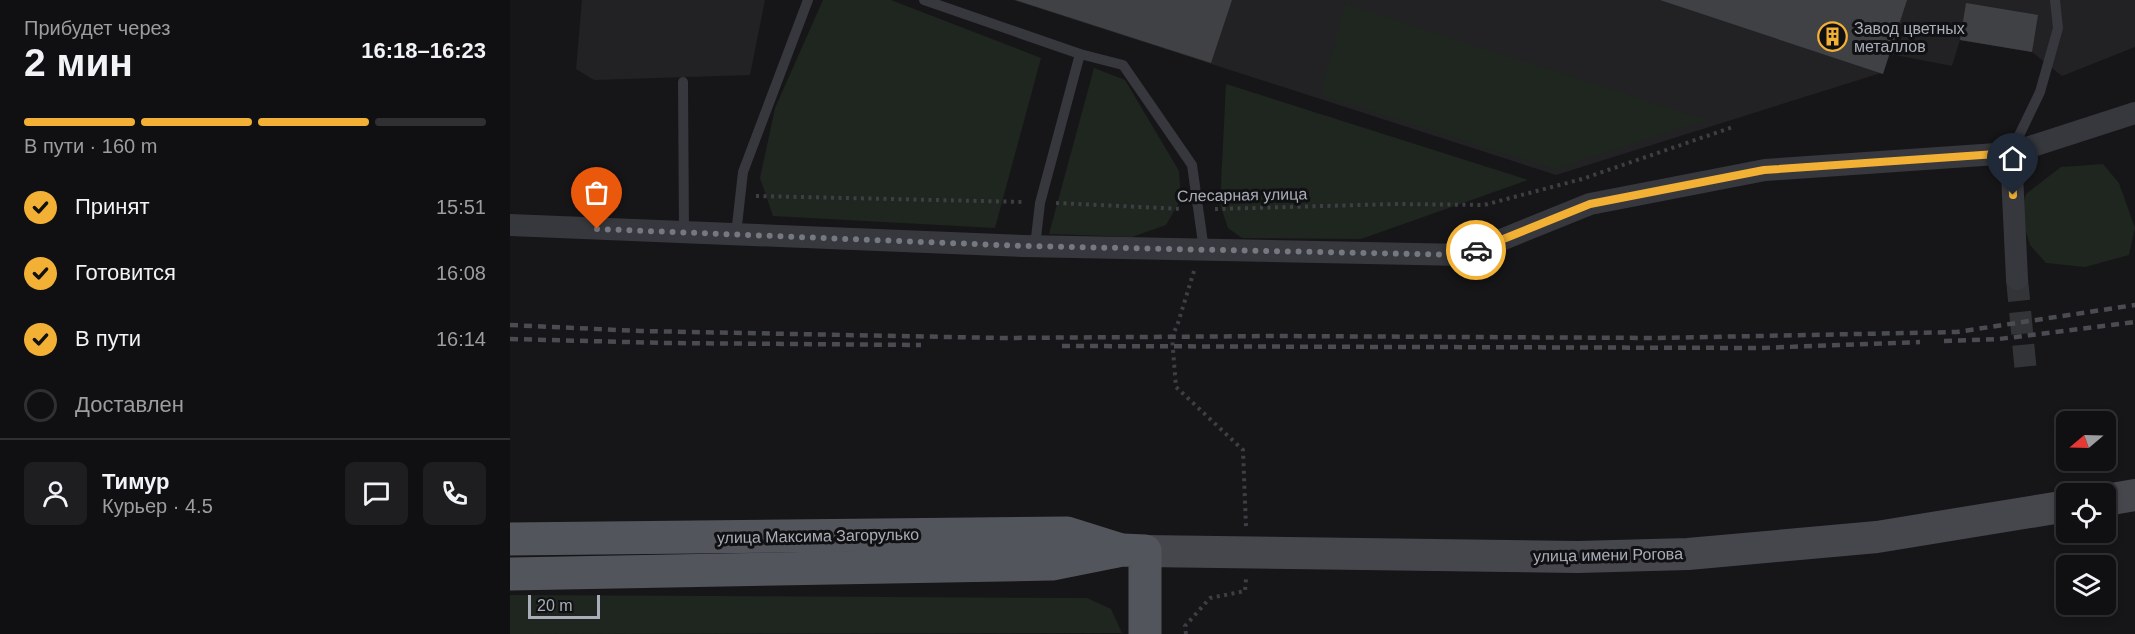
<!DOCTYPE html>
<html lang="ru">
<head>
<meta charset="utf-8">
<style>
	:root { --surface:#101012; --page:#1e1e20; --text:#f1f3f6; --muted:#9c9d9f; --line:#303032; --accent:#f2b134 }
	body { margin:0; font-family:Helvetica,sans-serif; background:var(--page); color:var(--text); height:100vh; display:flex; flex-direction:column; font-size:22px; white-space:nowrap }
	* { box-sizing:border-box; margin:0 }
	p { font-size:20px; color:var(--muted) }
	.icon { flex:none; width:33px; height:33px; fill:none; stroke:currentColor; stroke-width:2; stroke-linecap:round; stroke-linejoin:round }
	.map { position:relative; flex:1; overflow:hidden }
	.drawer { display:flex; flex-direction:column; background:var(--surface); width:510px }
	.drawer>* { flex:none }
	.needle { width:39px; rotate:251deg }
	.tools { position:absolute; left:1546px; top:411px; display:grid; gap:12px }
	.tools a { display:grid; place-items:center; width:60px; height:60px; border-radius:9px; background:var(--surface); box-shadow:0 3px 9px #0003,0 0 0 2px var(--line); font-size:30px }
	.scale { position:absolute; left:18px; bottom:15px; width:72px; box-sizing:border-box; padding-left:6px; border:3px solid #a8adb8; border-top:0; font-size:16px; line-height:21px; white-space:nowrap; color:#a8adb8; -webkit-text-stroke:4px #111113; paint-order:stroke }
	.pin { position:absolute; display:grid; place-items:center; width:51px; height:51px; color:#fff; margin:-62px -26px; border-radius:50% 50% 50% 0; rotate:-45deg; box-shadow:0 0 6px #0007 }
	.pin .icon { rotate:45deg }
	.courier { position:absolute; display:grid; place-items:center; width:60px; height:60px; margin:-30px; border:4px solid #f2b134; border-radius:50%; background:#fff; color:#222; box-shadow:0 2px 8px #0007 }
	.head em { font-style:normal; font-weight:700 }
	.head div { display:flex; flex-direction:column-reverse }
	.head { display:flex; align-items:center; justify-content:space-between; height:102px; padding:0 24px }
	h1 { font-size:39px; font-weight:700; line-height:45px }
	.bar { display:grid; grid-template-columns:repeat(4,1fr); gap:9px 6px; align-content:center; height:72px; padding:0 24px }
	.bar i { height:8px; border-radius:4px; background:var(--line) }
	.bar .active { background:var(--accent) }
	.bar p { grid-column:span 4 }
	.line { display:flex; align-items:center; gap:15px; padding:0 24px; border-top:2px solid var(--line) }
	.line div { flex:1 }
	.round { display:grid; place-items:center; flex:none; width:63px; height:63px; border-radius:9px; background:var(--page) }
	ol { padding:0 24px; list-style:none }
	li { display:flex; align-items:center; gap:18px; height:66px }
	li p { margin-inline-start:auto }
	li .icon { padding:6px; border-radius:50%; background:var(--accent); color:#111; stroke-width:4 }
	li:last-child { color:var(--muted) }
	li i { width:33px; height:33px; border:3px solid var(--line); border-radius:50% }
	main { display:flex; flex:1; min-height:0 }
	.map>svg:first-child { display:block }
	.built { fill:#222225 }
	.green { fill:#1e261f }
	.building { fill:#404145 }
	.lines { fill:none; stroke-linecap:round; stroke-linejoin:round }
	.minor-tunnel { stroke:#333438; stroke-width:22; stroke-dasharray:22 11; stroke-linecap:butt }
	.path { stroke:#3d3f44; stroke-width:4; stroke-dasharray:3 4.5; stroke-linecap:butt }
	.service { stroke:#37383d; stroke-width:10 }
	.minor { stroke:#37383d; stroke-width:22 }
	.secondary { stroke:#45474d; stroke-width:32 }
	.primary { stroke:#53555c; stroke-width:33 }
	.rail { stroke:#4a4c52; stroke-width:4.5; stroke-dasharray:8 6; stroke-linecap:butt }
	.done { stroke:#757880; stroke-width:6; stroke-dasharray:0 10.8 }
	.route { stroke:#f2b134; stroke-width:8 }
	.labels { text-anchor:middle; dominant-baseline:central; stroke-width:6; stroke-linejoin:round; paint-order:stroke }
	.poi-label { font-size:16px; fill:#a8adb8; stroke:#111113; text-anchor:start }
	.street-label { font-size:16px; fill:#a8adb8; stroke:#111113 }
</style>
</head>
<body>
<main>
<section class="drawer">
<div class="head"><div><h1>2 мин</h1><p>Прибудет через</p></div><em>16:18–16:23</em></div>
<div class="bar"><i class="active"></i><i class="active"></i><i class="active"></i><i></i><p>В пути · 160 m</p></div>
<ol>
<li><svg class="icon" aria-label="check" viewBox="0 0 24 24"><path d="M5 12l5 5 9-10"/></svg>Принят<p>15:51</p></li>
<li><svg class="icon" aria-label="check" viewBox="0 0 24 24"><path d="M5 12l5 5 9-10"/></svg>Готовится<p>16:08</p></li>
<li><svg class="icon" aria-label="check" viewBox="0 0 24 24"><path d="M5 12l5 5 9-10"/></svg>В пути<p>16:14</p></li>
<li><i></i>Доставлен</li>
</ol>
<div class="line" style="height:108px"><a class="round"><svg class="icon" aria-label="person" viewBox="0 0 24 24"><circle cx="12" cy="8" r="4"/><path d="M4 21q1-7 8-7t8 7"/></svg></a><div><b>Тимур</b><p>Курьер · 4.5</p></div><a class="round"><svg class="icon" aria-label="chat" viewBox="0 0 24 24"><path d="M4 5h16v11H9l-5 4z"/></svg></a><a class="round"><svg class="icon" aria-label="phone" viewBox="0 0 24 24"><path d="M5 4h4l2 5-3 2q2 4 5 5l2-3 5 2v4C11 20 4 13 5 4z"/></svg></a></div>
</section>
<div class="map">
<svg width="1625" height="634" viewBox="0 0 1625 634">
	<rect width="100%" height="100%" fill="#161618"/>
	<g class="built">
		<polygon points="72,0 255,0 240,75 84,80 66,69"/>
		<polygon points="503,0 1625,0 1625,47 1552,76 1522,52 1450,40 1442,66 1380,54 1371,73 1046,175"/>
	</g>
	<g class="green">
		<polygon points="313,0 381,0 531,58 485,228 263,216 250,178 265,108"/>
		<polygon points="835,4 1196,120 1043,169 810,95"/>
		<polygon points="584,68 615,80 669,171 671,199 656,225 622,237 539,234"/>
		<polygon points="716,84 1018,180 851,239 732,238 718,228 710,204"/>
		<polygon points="1593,164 1609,183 1625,228 1619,255 1575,267 1536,263 1520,245 1510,213 1516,194 1551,167"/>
		<polygon points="0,595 577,598 601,609 612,633 0,634"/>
	</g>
	<g class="building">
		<polygon points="505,0 722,0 701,63"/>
		<polygon points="1150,0 1397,0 1373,74"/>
		<polygon points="1456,3 1528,15 1522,52 1450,40"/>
	</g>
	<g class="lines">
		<polyline class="minor-tunnel" points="1507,279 1516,373"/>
		<g class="path">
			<polyline points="246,196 514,202"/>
			<polyline points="546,203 673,209"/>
			<polyline points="705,209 886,204 974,205 1072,179 1223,127"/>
			<polyline points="684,271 668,323 662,337 666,387 733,450 736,527"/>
			<polyline points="676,634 675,626 700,598 735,591 736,579"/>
		</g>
		<g class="service">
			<polyline points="414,0 570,54 613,65 682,165 694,250"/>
			<polyline points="173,82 174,233"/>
			<polyline points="1502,150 1530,92 1548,28 1545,0"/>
			<polyline points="226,234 233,172 298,0"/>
			<polyline points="525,246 530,203 570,54"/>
		</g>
		<g class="minor">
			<polyline points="1501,153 1507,279"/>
			<polyline points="0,225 514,246 954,255 1080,204 1255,170 1501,153 1625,113"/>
		</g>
		<g class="secondary">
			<polyline points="1596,500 1625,495"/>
			<polyline points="635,551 1068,557 1178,554 1367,537 1557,506"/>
		</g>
		<g class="primary">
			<polyline points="0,539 557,533 608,549"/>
			<polyline points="0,574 542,564 612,550 635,551 635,634"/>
		</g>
		<g class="rail">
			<polyline points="0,325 130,331 491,338 766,336 1149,338 1447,332 1625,305"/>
			<polyline points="0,339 155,343 411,345"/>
			<polyline points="1434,341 1489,339 1625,322"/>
			<polyline points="552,346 1250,348 1410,342"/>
		</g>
	</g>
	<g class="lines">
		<polyline class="done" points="87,229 514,246 954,255 966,250"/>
		<polyline class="route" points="966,250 1080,204 1254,170 1501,153 1503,195"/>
	</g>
	<defs>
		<symbol id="building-ring" viewBox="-11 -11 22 22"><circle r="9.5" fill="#111113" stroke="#f2b134" stroke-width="1.5"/><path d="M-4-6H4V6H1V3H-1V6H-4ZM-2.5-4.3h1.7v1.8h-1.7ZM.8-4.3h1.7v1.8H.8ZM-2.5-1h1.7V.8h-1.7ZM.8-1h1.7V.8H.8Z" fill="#f2b134"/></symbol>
	</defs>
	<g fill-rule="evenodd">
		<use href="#building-ring" x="1306" y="20" width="33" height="33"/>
	</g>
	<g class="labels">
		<g class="poi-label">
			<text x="1344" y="28">Завод цветных<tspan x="1344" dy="18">металлов</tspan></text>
		</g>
		<g class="street-label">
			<text transform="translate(732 195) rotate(-1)">Слесарная улица</text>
			<text transform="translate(308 536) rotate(-1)">улица Максима Загорулько</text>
			<text transform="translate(1098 555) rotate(-1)">улица имени Рогова</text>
		</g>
	</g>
</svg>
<div class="tools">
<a><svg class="needle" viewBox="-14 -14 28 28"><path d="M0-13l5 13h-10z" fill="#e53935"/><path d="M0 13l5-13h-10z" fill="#9c9d9f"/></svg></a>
<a><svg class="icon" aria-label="locate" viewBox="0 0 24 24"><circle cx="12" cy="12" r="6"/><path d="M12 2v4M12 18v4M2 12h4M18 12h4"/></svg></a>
<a><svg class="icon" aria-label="layers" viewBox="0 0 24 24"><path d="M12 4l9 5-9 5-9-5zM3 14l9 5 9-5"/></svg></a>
</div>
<div class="scale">20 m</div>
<div class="pin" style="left:87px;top:229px;background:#ea580c"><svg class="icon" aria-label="bag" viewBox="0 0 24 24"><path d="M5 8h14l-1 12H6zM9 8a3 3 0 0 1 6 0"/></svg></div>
<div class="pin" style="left:1503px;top:195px;background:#1f2937"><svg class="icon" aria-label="home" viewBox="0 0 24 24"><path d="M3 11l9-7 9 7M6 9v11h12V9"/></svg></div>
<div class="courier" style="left:966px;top:250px"><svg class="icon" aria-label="car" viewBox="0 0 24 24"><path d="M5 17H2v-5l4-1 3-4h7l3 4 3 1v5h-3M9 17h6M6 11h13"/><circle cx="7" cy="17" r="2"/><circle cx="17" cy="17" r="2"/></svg></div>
</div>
</main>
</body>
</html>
